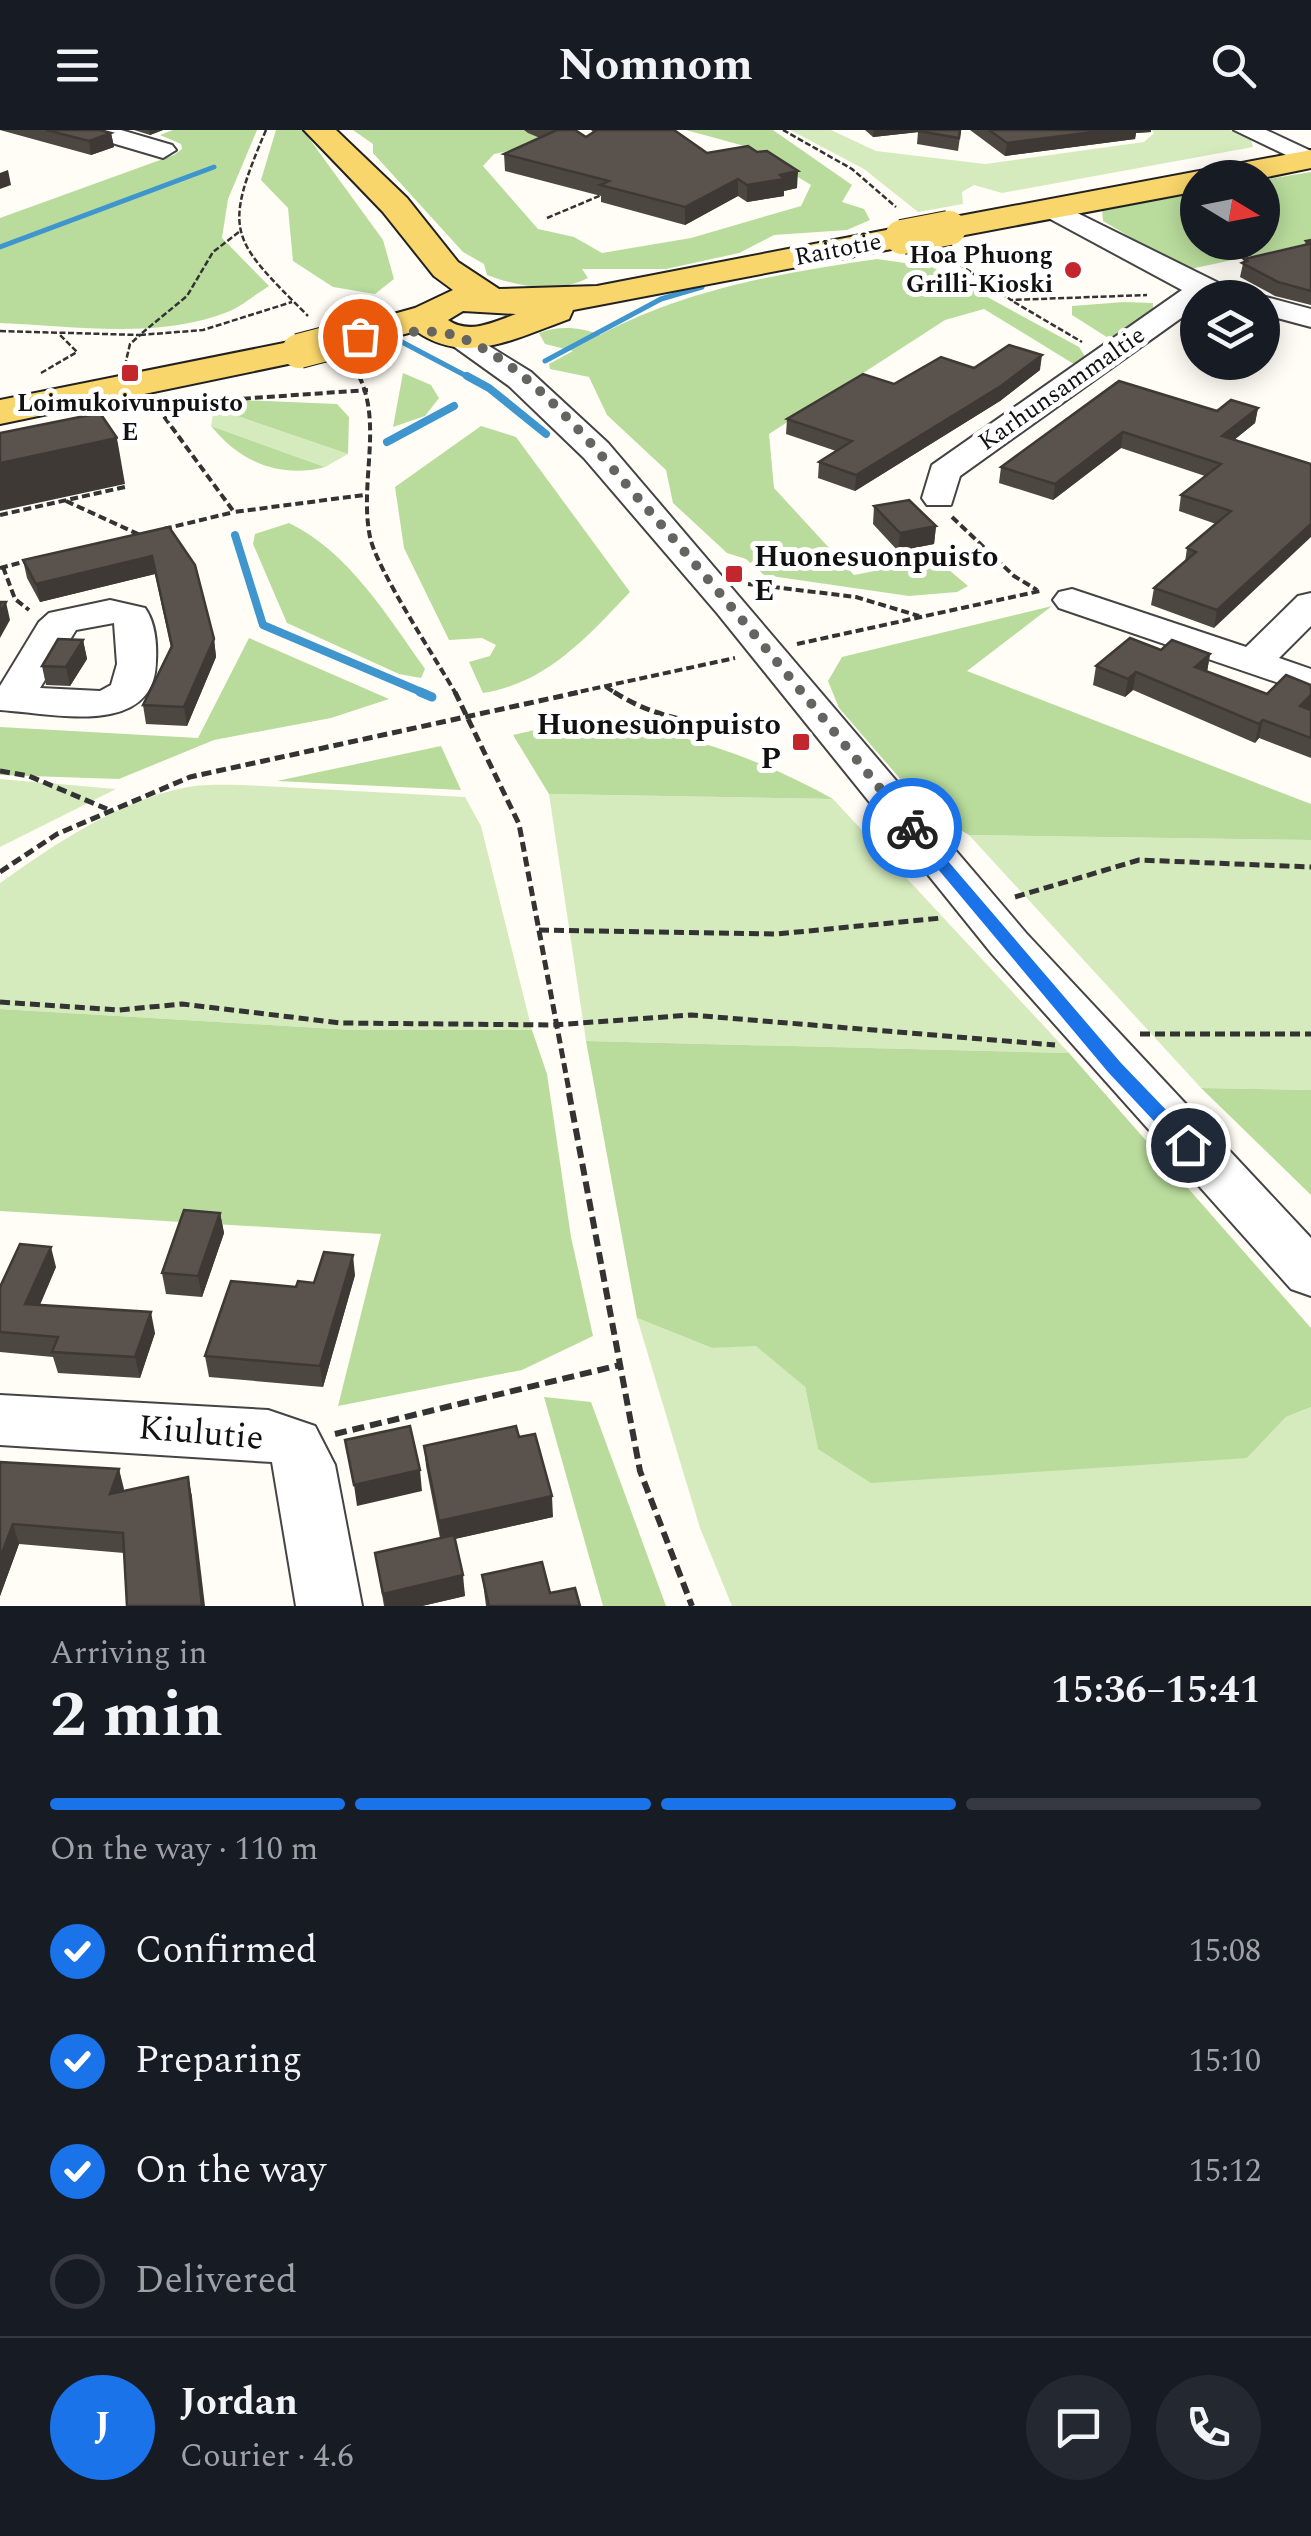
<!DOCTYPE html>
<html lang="en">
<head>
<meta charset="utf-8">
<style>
	:root { --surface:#171b24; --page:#242831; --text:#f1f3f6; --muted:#9ea1a6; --line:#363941; --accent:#1a73e8 }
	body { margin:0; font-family:Spectral,serif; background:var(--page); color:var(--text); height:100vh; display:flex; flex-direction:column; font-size:38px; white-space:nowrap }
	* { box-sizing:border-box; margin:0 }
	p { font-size:32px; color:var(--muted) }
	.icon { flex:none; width:55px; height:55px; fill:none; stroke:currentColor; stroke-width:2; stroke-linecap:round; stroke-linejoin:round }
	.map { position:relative; height:1476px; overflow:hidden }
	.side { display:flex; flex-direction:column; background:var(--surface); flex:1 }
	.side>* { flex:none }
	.needle { width:65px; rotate:100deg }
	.controls { position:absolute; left:1180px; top:30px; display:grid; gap:20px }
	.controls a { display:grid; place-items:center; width:100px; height:100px; border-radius:50%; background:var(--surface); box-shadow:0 5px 25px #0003; font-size:50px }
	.pin { position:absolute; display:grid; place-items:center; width:85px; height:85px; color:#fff; margin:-42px; border:5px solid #fff; border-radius:50%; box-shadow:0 2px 10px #0007 }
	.courier { position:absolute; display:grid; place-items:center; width:100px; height:100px; margin:-50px; border:8px solid #1a73e8; border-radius:50%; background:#fff; color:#222; box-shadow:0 2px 12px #0007 }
	.head em { font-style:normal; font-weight:700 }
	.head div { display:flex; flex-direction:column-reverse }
	.head { display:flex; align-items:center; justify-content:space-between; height:170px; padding:0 50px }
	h1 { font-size:65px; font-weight:700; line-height:75px }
	.bar { display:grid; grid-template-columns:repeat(4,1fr); gap:15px 10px; align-content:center; height:120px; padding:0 50px }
	.bar i { height:12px; border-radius:8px; background:var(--line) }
	.bar .on { background:var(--accent) }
	.bar p { grid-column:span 4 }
	.line { display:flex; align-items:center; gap:25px; padding:0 50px; border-top:2px solid var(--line) }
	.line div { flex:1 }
	.round { display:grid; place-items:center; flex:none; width:105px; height:105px; border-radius:52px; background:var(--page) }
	ol { padding:0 50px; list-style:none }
	li { display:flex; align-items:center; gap:30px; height:110px }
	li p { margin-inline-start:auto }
	li .icon { padding:10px; border-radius:50%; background:var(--accent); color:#fff; stroke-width:4 }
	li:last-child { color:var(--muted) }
	li i { width:55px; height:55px; border:5px solid var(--line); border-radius:50% }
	header { display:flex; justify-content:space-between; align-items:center; height:130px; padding:0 50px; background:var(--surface); font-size:45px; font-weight:700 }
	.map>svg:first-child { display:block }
	.green { fill:#d5ebbd }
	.forest { fill:#b9dc9c }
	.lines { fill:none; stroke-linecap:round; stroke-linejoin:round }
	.stream-far2 { stroke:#3f96cf; stroke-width:5 }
	.stream-far1 { stroke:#3f96cf; stroke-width:8 }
	.stream { stroke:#3f96cf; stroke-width:9 }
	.minor-casing { stroke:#444; stroke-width:4 }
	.major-casing { stroke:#222; stroke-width:4 }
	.path-far3 { stroke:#333; stroke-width:2.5; stroke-dasharray:6 2.5; stroke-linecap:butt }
	.path-far2 { stroke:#333; stroke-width:4; stroke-dasharray:8 4; stroke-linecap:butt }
	.path-far1 { stroke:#333; stroke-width:5; stroke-dasharray:10 5; stroke-linecap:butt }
	.path { stroke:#333; stroke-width:6; stroke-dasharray:12 6; stroke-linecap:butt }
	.minor { fill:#fff; fill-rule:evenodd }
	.major { fill:#f9d66b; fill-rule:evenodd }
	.major-bridge-casing { stroke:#222; stroke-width:36; stroke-linecap:butt }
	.major-bridge { stroke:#f9d66b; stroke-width:34 }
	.wall { fill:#4d4742 }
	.shaded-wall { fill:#3f3936 }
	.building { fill:#5a524d; stroke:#3f3936; stroke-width:2.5 }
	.route { fill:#1a73e8 }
	.done { stroke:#646461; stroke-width:10; stroke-dasharray:0 18 }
	.poi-dot { fill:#c4262e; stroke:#fff; stroke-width:4 }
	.labels { text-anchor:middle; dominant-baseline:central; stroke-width:10; stroke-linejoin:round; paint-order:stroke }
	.far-street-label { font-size:25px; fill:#111; stroke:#fff }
	.far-poi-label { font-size:25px; font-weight:bold; fill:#111; stroke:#fff; text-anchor:end }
	.poi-label { font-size:30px; font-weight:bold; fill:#111; stroke:#fff; text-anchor:start }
	.near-street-label { font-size:35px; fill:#111; stroke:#fff }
</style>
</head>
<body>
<header><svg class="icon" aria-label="menu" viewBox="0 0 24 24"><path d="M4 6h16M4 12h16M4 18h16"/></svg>Nomnom<svg class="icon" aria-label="search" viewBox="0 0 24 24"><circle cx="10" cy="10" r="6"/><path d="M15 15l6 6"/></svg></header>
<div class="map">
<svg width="1311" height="1476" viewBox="0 0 1311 1476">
	<rect width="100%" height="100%" fill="#fffdf5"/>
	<g class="green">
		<polygon points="790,0 831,0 876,21 985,34 1144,12 1154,3 1151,0 1230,0 1251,10 1253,17 1002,63 974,55 962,62 963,74 918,82 864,39"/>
		<polygon points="214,278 348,324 325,337 211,296"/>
		<polygon points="0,649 116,659 0,717"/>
		<path d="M243,655L465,667L481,696L532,900H353L0,879V753C55,714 121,669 188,657C206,654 226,655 243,655Z"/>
		<polygon points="549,664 833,669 1069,923 586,911"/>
		<polygon points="969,705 1311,710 1311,960 1201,958"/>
		<polygon points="637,1188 712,1218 756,1215 805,1257 818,1319 1247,1328 1286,1287 1311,1277 1311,1476 732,1476 700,1398"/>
	</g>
	<g class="forest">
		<path d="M173,0H257L228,69L222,108L269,156C256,164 243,175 230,181C160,210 73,196 0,193V88L174,25L182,19L181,14L160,5Z"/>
		<polygon points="276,0 303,0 383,110 394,149 375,164 333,157 293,131 288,78 261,50"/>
		<path d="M353,0H554L565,10L494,24L483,36L538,99L574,107L602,123L691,108L801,76L811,55L748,17L686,0H773L852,55L842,72L864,79L870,90L847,100L774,105L739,123L666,139H582L588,148C557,164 519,157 487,145L484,134L463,122L373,23V14Z"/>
		<polygon points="1311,42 1311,113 1186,140 1103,91 1102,79 1197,62 1198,112 1262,112 1263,50"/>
		<path d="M877,129L932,137L1079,217L1086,228L1077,236L984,179L945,190L769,304L774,358L854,445L936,429L968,456L957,462L909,466L764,445L746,429L727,423L673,373L666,340L607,285L589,247L550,239L549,234L573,221L545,214L539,203C559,195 581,197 600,205C686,159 781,143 877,129Z"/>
		<polygon points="1124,172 1153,173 1153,183 1113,211 1072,185 1072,176"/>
		<polygon points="403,243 431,255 439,268 425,286 393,297"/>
		<polygon points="241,270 337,274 349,287 348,324 214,278"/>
		<path d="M211,296L325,337C280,349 240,332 211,296Z"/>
		<path d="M481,296L516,307L630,462C587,507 547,553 483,563L469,532L490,526L496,515L482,508L449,510L404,418L395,357Z"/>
		<path d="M289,393C348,421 388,487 425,539L421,548L399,544L287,493L253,414L255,404Z"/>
		<polygon points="1052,476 967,541 1311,674 1311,710 969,705 928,681 839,578 828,551 842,527"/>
		<polygon points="249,508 389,569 331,588 214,610 119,649 0,645 0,597 198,608"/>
		<path d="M570,592C663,594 752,624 833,669L549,664L513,605Z"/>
		<polygon points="441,616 461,660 277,651"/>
		<polygon points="0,879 353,900 532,900 547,944 571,1107 593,1206 522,1240 338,1276 381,1104 0,1081"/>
		<polygon points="586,911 1069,923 1311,1198 1311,1277 1286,1287 1247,1328 871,1353 818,1319 805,1257 756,1216 712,1218 637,1188"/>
		<polygon points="1201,958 1311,960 1311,1065"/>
		<polygon points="544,1267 591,1272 666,1476 603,1476"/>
	</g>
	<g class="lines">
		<g class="stream-far2">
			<polyline points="0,117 214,37"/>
			<polyline points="400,211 472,249"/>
			<polyline points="545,231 661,169 702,157"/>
		</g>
		<g class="stream-far1">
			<polyline points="467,246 489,258 546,304"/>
			<polyline points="387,312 454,276"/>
			<polyline points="235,405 263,495 426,564"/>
		</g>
		<polyline class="stream" points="420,562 432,567"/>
		<defs>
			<g id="minor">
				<polygon points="82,0 121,0 172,15 176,20 163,28 85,5"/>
				<polygon points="1234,0 1266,0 1311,21 1311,37"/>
				<polygon points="1051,70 1249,168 1198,168 1198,176 960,346 951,375 927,375 922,368 932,335 1182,160 1041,84 1038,78 1041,72"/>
				<polygon points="1262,166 1311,179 1311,197 1262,184 1262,168 1256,168"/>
				<polygon points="460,198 531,242 608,313 1026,803 1311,1108 1311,1166 1291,1159 992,824 717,483 584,328 509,256 449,213 445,207"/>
				<polygon points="1072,459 1246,517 1298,466 1311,463 1311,496 1279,528 1311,539 1311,564 1059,478 1053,470 1059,462"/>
				<path d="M110,470L145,478C155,492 157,514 156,531C155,609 51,583 0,580V556L39,492L49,483ZM114,493L117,534L111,555L100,561L40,558L76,500Z"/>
				<polygon points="0,1265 268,1280 315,1296 335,1335 362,1476 296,1476 272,1332 0,1315"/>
			</g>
			<g id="major">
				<path d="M304,0H336L407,68L458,132L499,159L597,156L902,97L914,100L919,107L914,114L902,117L573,180L569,189C518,207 466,237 416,201L360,216L347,213L341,205L347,197L415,178L453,160L434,146L383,82ZM463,181L516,184C494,192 469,205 448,190Z"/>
				<polygon points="1311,20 1311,38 1262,48 1198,48 1198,61 949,108 937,105 932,98 937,91 949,88"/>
				<polygon points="299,210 312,213 318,221 312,229 0,294 0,270"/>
			</g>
		</defs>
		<use href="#minor" class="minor-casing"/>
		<use href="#major" class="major-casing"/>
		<g class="path-far3">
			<path d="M266,0C222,103 230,108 308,186"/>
			<polyline points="783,0 852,39 896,77"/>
			<polyline points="547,88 604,64"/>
			<polyline points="952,129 1011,170 1147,165"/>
			<polyline points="1014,172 1082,212"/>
			<polyline points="0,201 140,205 130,214 126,231"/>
			<polyline points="142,203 187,166 213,122 239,102"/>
			<polyline points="140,205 203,200 292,172"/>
			<polyline points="355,238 360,249"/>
			<polyline points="41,243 77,222 59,204"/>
		</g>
		<g class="path-far2">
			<path d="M359,246C383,295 359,353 370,407C377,440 436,529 456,564"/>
			<polyline points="195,272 368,260"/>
			<polyline points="157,277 234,382 364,365"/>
			<polyline points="66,371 140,405"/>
			<polyline points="0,385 125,357"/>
			<polyline points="952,387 1014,446 1037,460"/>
			<polyline points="164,399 234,382"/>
			<polyline points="3,437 15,469 29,480"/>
			<polyline points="0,438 27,431"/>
			<polyline points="748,454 856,467 919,486"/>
			<polyline points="797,514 1040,461"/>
			<polyline points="606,557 617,564"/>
			<polyline points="569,564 735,528"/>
		</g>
		<g class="path-far1">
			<polyline points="455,562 519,694 570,966"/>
			<path d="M614,562C667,596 724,597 786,595"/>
			<polyline points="0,641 29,646 107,679"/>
			<polyline points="0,742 57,704 190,647 580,562"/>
			<polyline points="1015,767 1139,730 1311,737"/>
			<polyline points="539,800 777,804 942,788"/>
			<polyline points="0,872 119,880 182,874 341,893 553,895 691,885 1055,915"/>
			<polyline points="1140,904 1311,904"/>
		</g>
		<g class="path">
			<polyline points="569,963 640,1341 692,1476"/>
			<polyline points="335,1304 620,1235"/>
		</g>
		<use href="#minor" class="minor"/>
		<use href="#major" class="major"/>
		<defs>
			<g id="major-bridge">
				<polyline points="902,107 949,98"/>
				<polyline points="299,221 360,205"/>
			</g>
		</defs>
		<use href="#major-bridge" class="major-bridge-casing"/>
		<use href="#major-bridge" class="major-bridge"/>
	</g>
	<g class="wall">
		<polygon points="0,0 100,0 111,3 114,17 91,25"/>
		<polygon points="134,0 163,0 150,5"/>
		<polygon points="524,0 575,0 586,7 593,2 591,0 674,0 707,23 797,58 784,61 784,66 747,72 738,66 685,95 601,72 601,66 505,41 504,24 540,8 528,3"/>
		<polygon points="865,0 961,0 958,21 917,14 918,2 873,7"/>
		<polygon points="970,0 1151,0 1151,2 1136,3 1135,9 1005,26"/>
		<polygon points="1311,110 1311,175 1275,166 1240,147 1244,129 1305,115 1306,111"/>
		<polygon points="974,238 1040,240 1000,271 855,361 818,348 819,332 836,321 786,304 787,289 894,254"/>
		<polygon points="1119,251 1217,281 1258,278 1255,293 1234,310 1311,334 1214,498 1151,475 1154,458 1185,432 1187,418 1216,394 1179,381 1181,365 1205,346 1121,318 1053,370 999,353 1001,337"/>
		<polygon points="874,376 936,396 934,414 898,421 873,394"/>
		<polygon points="169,397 214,509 216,527 187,596 146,594 143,575 171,518 155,444 40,472 27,448 23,430"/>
		<polygon points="83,510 87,529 70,556 46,555 42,536"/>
		<polygon points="1161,520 1210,524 1207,542 1267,564 1311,555 1311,628 1259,608 1255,613 1133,560 1125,567 1093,555 1096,536"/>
		<polygon points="220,1083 224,1103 202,1167 166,1164 162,1143"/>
		<polygon points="56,1137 40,1175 155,1203 140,1248 58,1243 53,1227 0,1222 0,1157"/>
		<polygon points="355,1145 323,1257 209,1247 205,1226 296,1157"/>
		<polygon points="519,1307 553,1387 455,1409 465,1466 422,1476 384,1476 375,1423 440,1408 426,1336 424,1316"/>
		<polygon points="0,1332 119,1339 123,1361 188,1347 192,1367 124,1423 19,1414 0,1466"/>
		<polygon points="482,1445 550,1463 580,1476 486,1476"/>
	</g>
	<g class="shaded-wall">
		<polygon points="149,0 163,0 150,5"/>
		<polygon points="874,0 919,0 919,2 873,7"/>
		<polygon points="1109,0 1151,0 1151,2 1136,3 1135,9 1005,26 1007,13"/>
		<polygon points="111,3 114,17 91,25 89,11"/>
		<polygon points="8,40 11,55 0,59 0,43"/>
		<polygon points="798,41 797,58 784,61 784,66 747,72 747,55"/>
		<polygon points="738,49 738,66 685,95 685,77"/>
		<polygon points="1042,225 1040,240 1000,271 855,361 856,345"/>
		<polygon points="1258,278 1255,293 1219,322 1222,306"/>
		<polygon points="1123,302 1121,318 1053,370 1055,354"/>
		<polygon points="117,308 125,354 0,381 0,333"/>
		<polygon points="1311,394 1311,407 1214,498 1217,480"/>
		<polygon points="936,396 934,414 898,421 900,403"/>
		<polygon points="152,426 155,444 40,472 36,454"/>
		<polygon points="6,472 10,490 0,508 0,483"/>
		<polygon points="214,509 216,527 187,596 184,577"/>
		<polygon points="83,510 87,529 70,556 66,537"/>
		<polygon points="1210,524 1207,542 1195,537"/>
		<polygon points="1136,542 1133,560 1125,567 1128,549"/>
		<polygon points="1311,565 1311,580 1300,576"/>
		<polygon points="1263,590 1259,608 1255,613 1259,594"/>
		<polygon points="220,1083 224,1103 202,1167 198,1146"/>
		<polygon points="51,1117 56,1137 31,1195 25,1174"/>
		<polygon points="353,1125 355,1145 323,1257 320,1236"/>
		<polygon points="151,1182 155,1203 140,1248 135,1227"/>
		<polygon points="119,1339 124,1359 115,1384 110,1364"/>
		<polygon points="420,1340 422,1361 357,1376 354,1355"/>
		<polygon points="188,1347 192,1367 205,1476 202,1476"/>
		<polygon points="552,1366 553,1387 441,1412 439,1391"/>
		<polygon points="13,1394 19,1414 0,1466 0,1428"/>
		<polygon points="463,1445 465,1466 422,1476 385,1476 383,1464"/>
	</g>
	<g class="building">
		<polygon points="46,0 100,0 111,3 89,11"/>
		<polygon points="557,0 575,0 586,7 597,0 674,0 707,23 748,16 757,22 767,21 798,41 780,45 785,49 747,55 738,49 685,77 600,55 609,51 504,24"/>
		<polygon points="918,0 960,0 959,8 918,1"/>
		<polygon points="989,0 1109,0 1007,13"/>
		<polygon points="1311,110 1311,161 1278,152 1242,133 1247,131 1244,129 1309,114 1306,111"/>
		<polygon points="1009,215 1042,225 1001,256 856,345 819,332 852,311 787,289 863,244 894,254 941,227 974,238"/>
		<polygon points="1119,251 1217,281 1231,270 1258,278 1222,306 1311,334 1311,394 1217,480 1154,458 1196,422 1187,418 1231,381 1181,365 1221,334 1123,302 1055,354 1001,337"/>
		<polygon points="100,283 117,308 0,333 0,303"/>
		<polygon points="909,370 936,396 900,403 874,376"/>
		<polygon points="169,397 195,435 214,509 184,577 143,575 172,516 152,426 36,454 23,430"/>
		<polygon points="0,472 6,472 0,483"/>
		<polygon points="1130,508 1161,520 1172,510 1210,524 1195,537 1267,564 1286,545 1311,555 1311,565 1300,576 1311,580 1311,608 1263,590 1259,594 1136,542 1128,549 1096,536"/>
		<polygon points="58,509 83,510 66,537 42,536"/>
		<polygon points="184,1080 220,1083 198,1146 162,1143"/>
		<polygon points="20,1114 51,1117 25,1174 151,1182 135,1227 52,1222 58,1207 0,1202 0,1157"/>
		<polygon points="324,1122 353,1125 320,1236 205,1226 231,1151 296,1157 298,1151 314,1153"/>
		<polygon points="410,1296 420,1340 354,1355 345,1310"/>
		<polygon points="516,1296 519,1307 535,1304 552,1366 439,1391 424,1316"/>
		<polygon points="0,1332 119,1339 110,1364 188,1347 202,1476 127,1476 123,1403 13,1394 0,1428"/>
		<polygon points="454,1405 463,1445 383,1464 375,1423"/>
		<polygon points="542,1432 550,1463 575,1458 580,1476 489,1476 482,1445"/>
	</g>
	<polygon class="route" points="906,695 917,695 1121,933 1195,1010 1195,1020 1181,1020 1108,942 906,701"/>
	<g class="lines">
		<path class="done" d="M360,206C389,205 432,196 459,207C530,234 595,319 644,375C736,480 824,589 912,698"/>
	</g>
	<g class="poi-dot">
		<circle cx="1073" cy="140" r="10"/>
		<rect x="120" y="233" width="20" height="20" rx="5"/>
		<rect x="724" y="434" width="20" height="20" rx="5"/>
		<rect x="791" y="602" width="20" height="20" rx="5"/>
	</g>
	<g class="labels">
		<g class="far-street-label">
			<text transform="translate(838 120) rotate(-11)">Raitotie</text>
			<text transform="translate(1062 259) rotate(-35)">Karhunsammaltie</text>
		</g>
		<g class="far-poi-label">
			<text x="1053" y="126">Hoa Phuong<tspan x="1053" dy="29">Grilli-Kioski</tspan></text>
			<text x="130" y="274" text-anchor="middle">Loimukoivunpuisto<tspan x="130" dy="29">E</tspan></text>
		</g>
		<g class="poi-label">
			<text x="754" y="427">Huonesuonpuisto<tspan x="754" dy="34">E</tspan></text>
			<text x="781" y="595" text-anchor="end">Huonesuonpuisto<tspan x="781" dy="34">P</tspan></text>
		</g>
		<g class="near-street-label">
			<text transform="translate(201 1303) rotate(5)">Kiulutie</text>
		</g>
	</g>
</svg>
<div class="controls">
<a><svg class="needle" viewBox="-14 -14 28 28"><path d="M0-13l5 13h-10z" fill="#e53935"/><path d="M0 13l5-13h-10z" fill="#9ea1a6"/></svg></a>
<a><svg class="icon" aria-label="layers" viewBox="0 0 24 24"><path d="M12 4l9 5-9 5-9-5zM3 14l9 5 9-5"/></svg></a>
</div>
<div class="pin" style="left:360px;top:206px;background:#ea580c"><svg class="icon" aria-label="bag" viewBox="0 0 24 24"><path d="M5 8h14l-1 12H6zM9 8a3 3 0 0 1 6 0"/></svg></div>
<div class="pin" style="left:1188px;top:1015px;background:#1f2937"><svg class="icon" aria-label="home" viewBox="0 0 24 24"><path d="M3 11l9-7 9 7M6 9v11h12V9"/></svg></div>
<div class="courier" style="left:912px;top:698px"><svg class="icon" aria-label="bike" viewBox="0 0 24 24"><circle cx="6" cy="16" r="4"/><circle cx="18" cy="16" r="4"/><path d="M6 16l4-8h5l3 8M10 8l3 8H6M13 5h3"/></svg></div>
</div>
<section class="side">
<div class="head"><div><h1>2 min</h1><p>Arriving in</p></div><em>15:36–15:41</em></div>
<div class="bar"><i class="on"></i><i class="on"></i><i class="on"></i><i></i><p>On the way · 110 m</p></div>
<ol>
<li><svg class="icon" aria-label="check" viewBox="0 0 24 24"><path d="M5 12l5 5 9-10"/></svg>Confirmed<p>15:08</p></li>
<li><svg class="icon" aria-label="check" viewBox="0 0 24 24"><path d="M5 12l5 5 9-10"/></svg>Preparing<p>15:10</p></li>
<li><svg class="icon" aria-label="check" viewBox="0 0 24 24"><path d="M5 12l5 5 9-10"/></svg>On the way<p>15:12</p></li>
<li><i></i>Delivered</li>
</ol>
<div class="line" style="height:180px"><b class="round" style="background:var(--accent);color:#fff">J</b><div><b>Jordan</b><p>Courier · 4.6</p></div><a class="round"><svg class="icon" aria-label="chat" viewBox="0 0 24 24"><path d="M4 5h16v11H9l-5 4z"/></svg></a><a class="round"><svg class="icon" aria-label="phone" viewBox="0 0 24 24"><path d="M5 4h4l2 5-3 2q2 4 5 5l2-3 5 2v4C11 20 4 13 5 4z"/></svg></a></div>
</section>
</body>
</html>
